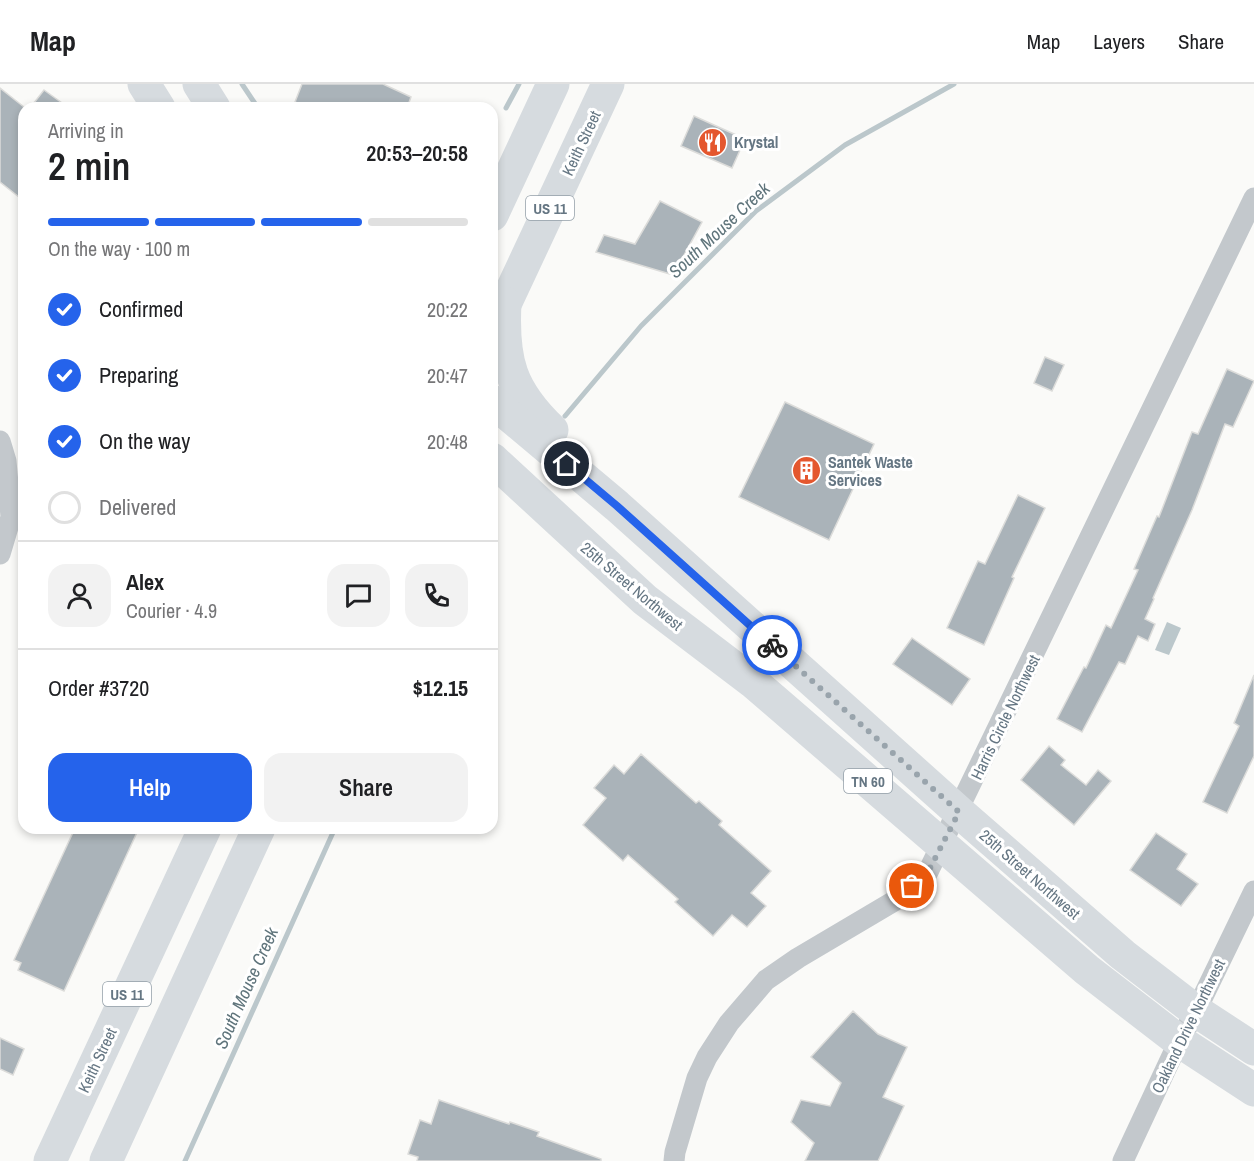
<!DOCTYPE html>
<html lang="en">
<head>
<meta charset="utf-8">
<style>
	:root { --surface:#fff; --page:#f2f2f2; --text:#202124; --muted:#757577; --line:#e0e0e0; --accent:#2563eb }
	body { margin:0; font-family:"Archivo Narrow",sans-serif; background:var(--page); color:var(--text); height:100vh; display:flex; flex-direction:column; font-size:22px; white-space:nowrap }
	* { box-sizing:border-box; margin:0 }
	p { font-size:20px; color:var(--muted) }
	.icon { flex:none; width:33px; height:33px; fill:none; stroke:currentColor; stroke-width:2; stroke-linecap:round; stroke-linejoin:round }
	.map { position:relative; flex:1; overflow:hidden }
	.sheet { position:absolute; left:18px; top:18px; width:480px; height:732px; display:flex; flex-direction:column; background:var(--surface); border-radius:18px; box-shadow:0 3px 9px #0003 }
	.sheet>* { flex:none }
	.pin { position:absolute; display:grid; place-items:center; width:51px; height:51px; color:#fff; margin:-26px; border:3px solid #fff; border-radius:50%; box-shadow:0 2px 6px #0007 }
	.courier { position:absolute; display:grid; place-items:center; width:60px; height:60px; margin:-30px; border:4px solid #2563eb; border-radius:50%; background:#fff; color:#222; box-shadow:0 2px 8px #0007 }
	.overview em { font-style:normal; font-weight:600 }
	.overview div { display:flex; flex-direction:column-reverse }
	.overview { display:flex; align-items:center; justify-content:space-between; height:102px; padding:0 30px }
	h1 { font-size:39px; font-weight:600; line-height:45px }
	.bar { display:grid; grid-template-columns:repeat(4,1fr); gap:9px 6px; align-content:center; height:72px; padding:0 30px }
	.bar i { height:8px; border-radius:4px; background:var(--line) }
	.bar .on { background:var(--accent) }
	.bar p { grid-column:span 4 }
	.line { display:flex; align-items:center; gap:15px; padding:0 30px; border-top:2px solid var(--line) }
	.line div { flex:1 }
	.round { display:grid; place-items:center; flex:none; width:63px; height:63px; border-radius:18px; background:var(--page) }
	ol { padding:0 30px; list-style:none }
	li { display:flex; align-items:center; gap:18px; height:66px }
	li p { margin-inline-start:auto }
	li .icon { padding:6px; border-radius:50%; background:var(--accent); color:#fff; stroke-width:4 }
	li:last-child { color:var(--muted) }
	li i { width:33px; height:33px; border:3px solid var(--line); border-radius:50% }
	.cta { display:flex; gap:12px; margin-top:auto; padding:12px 30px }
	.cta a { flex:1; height:69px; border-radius:18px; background:var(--accent); color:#fff; font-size:24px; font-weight:600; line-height:69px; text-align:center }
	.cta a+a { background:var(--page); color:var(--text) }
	header { display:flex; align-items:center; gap:36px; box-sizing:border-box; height:84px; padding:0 30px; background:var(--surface); border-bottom:2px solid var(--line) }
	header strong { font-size:28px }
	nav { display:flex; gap:33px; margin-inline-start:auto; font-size:21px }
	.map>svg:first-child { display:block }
	.water { fill:#bbc7cb }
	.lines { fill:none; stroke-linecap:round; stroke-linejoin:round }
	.stream { stroke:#bbc7cb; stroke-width:5 }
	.building { fill:#aab3b9; stroke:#dcdcda; stroke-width:1.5 }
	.street { stroke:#c3c8cc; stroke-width:21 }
	.primary { stroke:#d6dbdf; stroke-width:33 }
	.highway { stroke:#d6dbdf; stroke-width:33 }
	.done { stroke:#99a4ac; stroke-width:6; stroke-dasharray:0 10.8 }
	.route { stroke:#2563eb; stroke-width:8 }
	.labels { text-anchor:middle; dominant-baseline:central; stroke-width:6; stroke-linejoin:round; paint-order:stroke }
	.shield { fill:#fff; stroke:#939fa8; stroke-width:1.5 }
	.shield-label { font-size:15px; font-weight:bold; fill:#657683 }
	.poi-label { font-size:16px; font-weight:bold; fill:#657683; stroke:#fff; text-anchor:start }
	.street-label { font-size:16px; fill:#657683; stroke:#fff }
	.water-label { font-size:18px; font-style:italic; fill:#60757c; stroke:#fff }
</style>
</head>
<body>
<header>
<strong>Map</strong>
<nav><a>Map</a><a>Layers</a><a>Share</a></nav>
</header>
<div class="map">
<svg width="1254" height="1077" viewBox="0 0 1254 1077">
	<rect width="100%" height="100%" fill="#fafaf8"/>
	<polygon class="water" points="1167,538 1181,544 1169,571 1155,566"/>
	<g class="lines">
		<g class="stream">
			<polyline points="242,0 258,24"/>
			<polyline points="506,24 519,0"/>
			<polyline points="565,332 641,242 756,127 845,61 954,0"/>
			<polyline points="185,1077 335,744"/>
		</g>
	</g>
	<g class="building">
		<polygon points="302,0 383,0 411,13 407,24 310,24 295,18"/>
		<polygon points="0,4 24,23 24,117 0,98"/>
		<polygon points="44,6 69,24 30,24"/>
		<polygon points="694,32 745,55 732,84 681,62"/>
		<polygon points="660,117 702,138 683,173 689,174 680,193 596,168 604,151 635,160"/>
		<polygon points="1045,273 1064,281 1052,307 1034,299"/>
		<polygon points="1227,285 1254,297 1233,343 1225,340 1192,426 1153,514 1154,515 1145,535 1155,540 1148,557 1138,552 1125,580 1119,578 1082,648 1057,635 1084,583 1086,584 1106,541 1111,544 1138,486 1134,485 1157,432 1159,433 1192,348 1198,350"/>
		<polygon points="785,318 874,360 829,456 739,413"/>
		<polygon points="1018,411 1045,424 1012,493 1014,494 984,561 947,544 978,477 985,480"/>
		<polygon points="912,554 970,595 952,621 893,580"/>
		<polygon points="1254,591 1254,672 1227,729 1203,718 1239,642 1234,639"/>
		<polygon points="1049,662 1065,676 1061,681 1086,701 1098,686 1111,697 1074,741 1021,696"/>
		<polygon points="641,670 696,719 699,717 722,737 719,741 771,787 751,809 766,822 747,843 732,831 713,852 675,818 678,815 628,771 623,777 583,741 606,714 594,704 614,681 624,690"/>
		<polygon points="75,744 139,744 64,907 18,886 21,879 14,876"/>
		<polygon points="1156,749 1187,770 1177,785 1198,800 1181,822 1130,786"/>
		<polygon points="853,927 878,950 907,963 883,1013 904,1022 878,1077 805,1077 814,1059 791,1038 801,1016 830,1022 841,999 811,973"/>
		<polygon points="0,954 24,965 13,991 0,985"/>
		<polygon points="439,1016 509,1040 510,1038 539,1048 537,1052 601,1075 601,1077 417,1077 418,1073 408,1070 420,1036 431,1040"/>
	</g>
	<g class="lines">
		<g class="street">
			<polyline points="0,357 6,377 11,433 0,470"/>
			<polyline points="674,1077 675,1068 697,994 707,973 729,939 766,896 798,874 896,816 928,788 1254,114"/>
			<polyline points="1123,1077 1179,957 1196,927 1254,807"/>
		</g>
		<g class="primary">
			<polyline points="492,131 553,0"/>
			<polyline points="493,246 608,0"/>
			<polyline points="50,1077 205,744"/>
			<polyline points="106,1077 259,744"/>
		</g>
		<g class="highway">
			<polyline points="144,0 159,24"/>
			<polyline points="199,0 214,24"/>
			<path d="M505,219C502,276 510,306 552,346"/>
			<polyline points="492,317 617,422 959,728 1123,871 1196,927 1254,965"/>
			<polyline points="492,375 645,516 753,598 1087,886 1179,957 1254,1006"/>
		</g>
	</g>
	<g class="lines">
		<polyline class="done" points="772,561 959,728 928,788 912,802"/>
		<polyline class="route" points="567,380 617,422 772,561"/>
	</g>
	<defs>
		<symbol id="restaurant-disc" viewBox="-11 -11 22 22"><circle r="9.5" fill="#e4572e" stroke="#fff"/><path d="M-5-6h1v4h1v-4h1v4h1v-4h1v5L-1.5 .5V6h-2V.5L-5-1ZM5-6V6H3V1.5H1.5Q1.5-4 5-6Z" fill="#fff"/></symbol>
		<symbol id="building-disc" viewBox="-11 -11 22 22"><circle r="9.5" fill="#e4572e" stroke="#fff"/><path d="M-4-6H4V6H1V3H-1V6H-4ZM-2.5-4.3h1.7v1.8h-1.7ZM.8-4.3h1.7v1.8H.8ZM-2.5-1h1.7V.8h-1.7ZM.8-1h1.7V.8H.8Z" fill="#fff"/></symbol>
	</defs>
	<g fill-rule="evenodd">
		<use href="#restaurant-disc" x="696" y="42" width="33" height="33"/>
		<use href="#building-disc" x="790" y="370" width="33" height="33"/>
	</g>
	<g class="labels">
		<g class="shield">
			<rect x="526" y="112" width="48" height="24" rx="4.5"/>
			<rect x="844" y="685" width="48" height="24" rx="4.5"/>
			<rect x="103" y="898" width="48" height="24" rx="4.5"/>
		</g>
		<g class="shield-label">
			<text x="550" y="124">US 11</text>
			<text x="868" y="697">TN 60</text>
			<text x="127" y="910">US 11</text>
		</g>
		<g class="poi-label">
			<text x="734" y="58">Krystal</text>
			<text x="828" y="378">Santek Waste<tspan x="828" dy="18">Services</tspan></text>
		</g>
		<g class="street-label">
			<text transform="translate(581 59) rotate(-65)">Keith Street</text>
			<text transform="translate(632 502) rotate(40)">25th Street Northwest</text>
			<text transform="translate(1005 633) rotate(-64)">Harris Circle Northwest</text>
			<text transform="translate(1030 790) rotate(41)">25th Street Northwest</text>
			<text transform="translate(1188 942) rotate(-64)">Oakland Drive Northwest</text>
			<text transform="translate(97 976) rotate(-65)">Keith Street</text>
		</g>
		<g class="water-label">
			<text transform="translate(719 146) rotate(-43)">South Mouse Creek</text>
			<text transform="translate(246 904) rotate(-66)">South Mouse Creek</text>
		</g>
	</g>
</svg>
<div class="pin" style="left:912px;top:802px;background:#ea580c"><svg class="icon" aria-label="bag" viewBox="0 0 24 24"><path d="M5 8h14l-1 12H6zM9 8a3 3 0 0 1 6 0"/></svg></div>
<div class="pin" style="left:567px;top:380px;background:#1f2937"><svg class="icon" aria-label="home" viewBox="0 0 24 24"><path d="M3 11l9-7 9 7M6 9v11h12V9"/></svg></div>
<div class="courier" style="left:772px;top:561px"><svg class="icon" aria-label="bike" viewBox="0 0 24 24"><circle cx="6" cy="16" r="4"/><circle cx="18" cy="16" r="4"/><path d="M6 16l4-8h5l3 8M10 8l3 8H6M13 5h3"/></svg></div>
<section class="sheet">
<div class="overview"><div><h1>2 min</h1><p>Arriving in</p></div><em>20:53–20:58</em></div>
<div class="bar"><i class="on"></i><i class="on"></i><i class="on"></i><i></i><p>On the way · 100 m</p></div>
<ol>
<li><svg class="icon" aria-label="check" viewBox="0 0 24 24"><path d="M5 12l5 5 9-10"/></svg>Confirmed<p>20:22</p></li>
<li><svg class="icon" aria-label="check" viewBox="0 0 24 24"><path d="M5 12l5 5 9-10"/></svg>Preparing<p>20:47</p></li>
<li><svg class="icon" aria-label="check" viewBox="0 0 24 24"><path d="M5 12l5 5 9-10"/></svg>On the way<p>20:48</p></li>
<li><i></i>Delivered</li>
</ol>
<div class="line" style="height:108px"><a class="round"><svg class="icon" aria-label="person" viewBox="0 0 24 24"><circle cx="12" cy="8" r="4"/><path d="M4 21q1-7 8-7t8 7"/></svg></a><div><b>Alex</b><p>Courier · 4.9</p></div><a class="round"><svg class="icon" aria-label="chat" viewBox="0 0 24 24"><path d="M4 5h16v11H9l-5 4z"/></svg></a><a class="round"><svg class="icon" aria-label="phone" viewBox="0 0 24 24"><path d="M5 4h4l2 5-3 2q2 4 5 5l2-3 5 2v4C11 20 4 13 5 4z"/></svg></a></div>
<div class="line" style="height:78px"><div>Order #3720</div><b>$12.15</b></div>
<div class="cta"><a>Help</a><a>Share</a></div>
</section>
</div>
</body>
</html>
